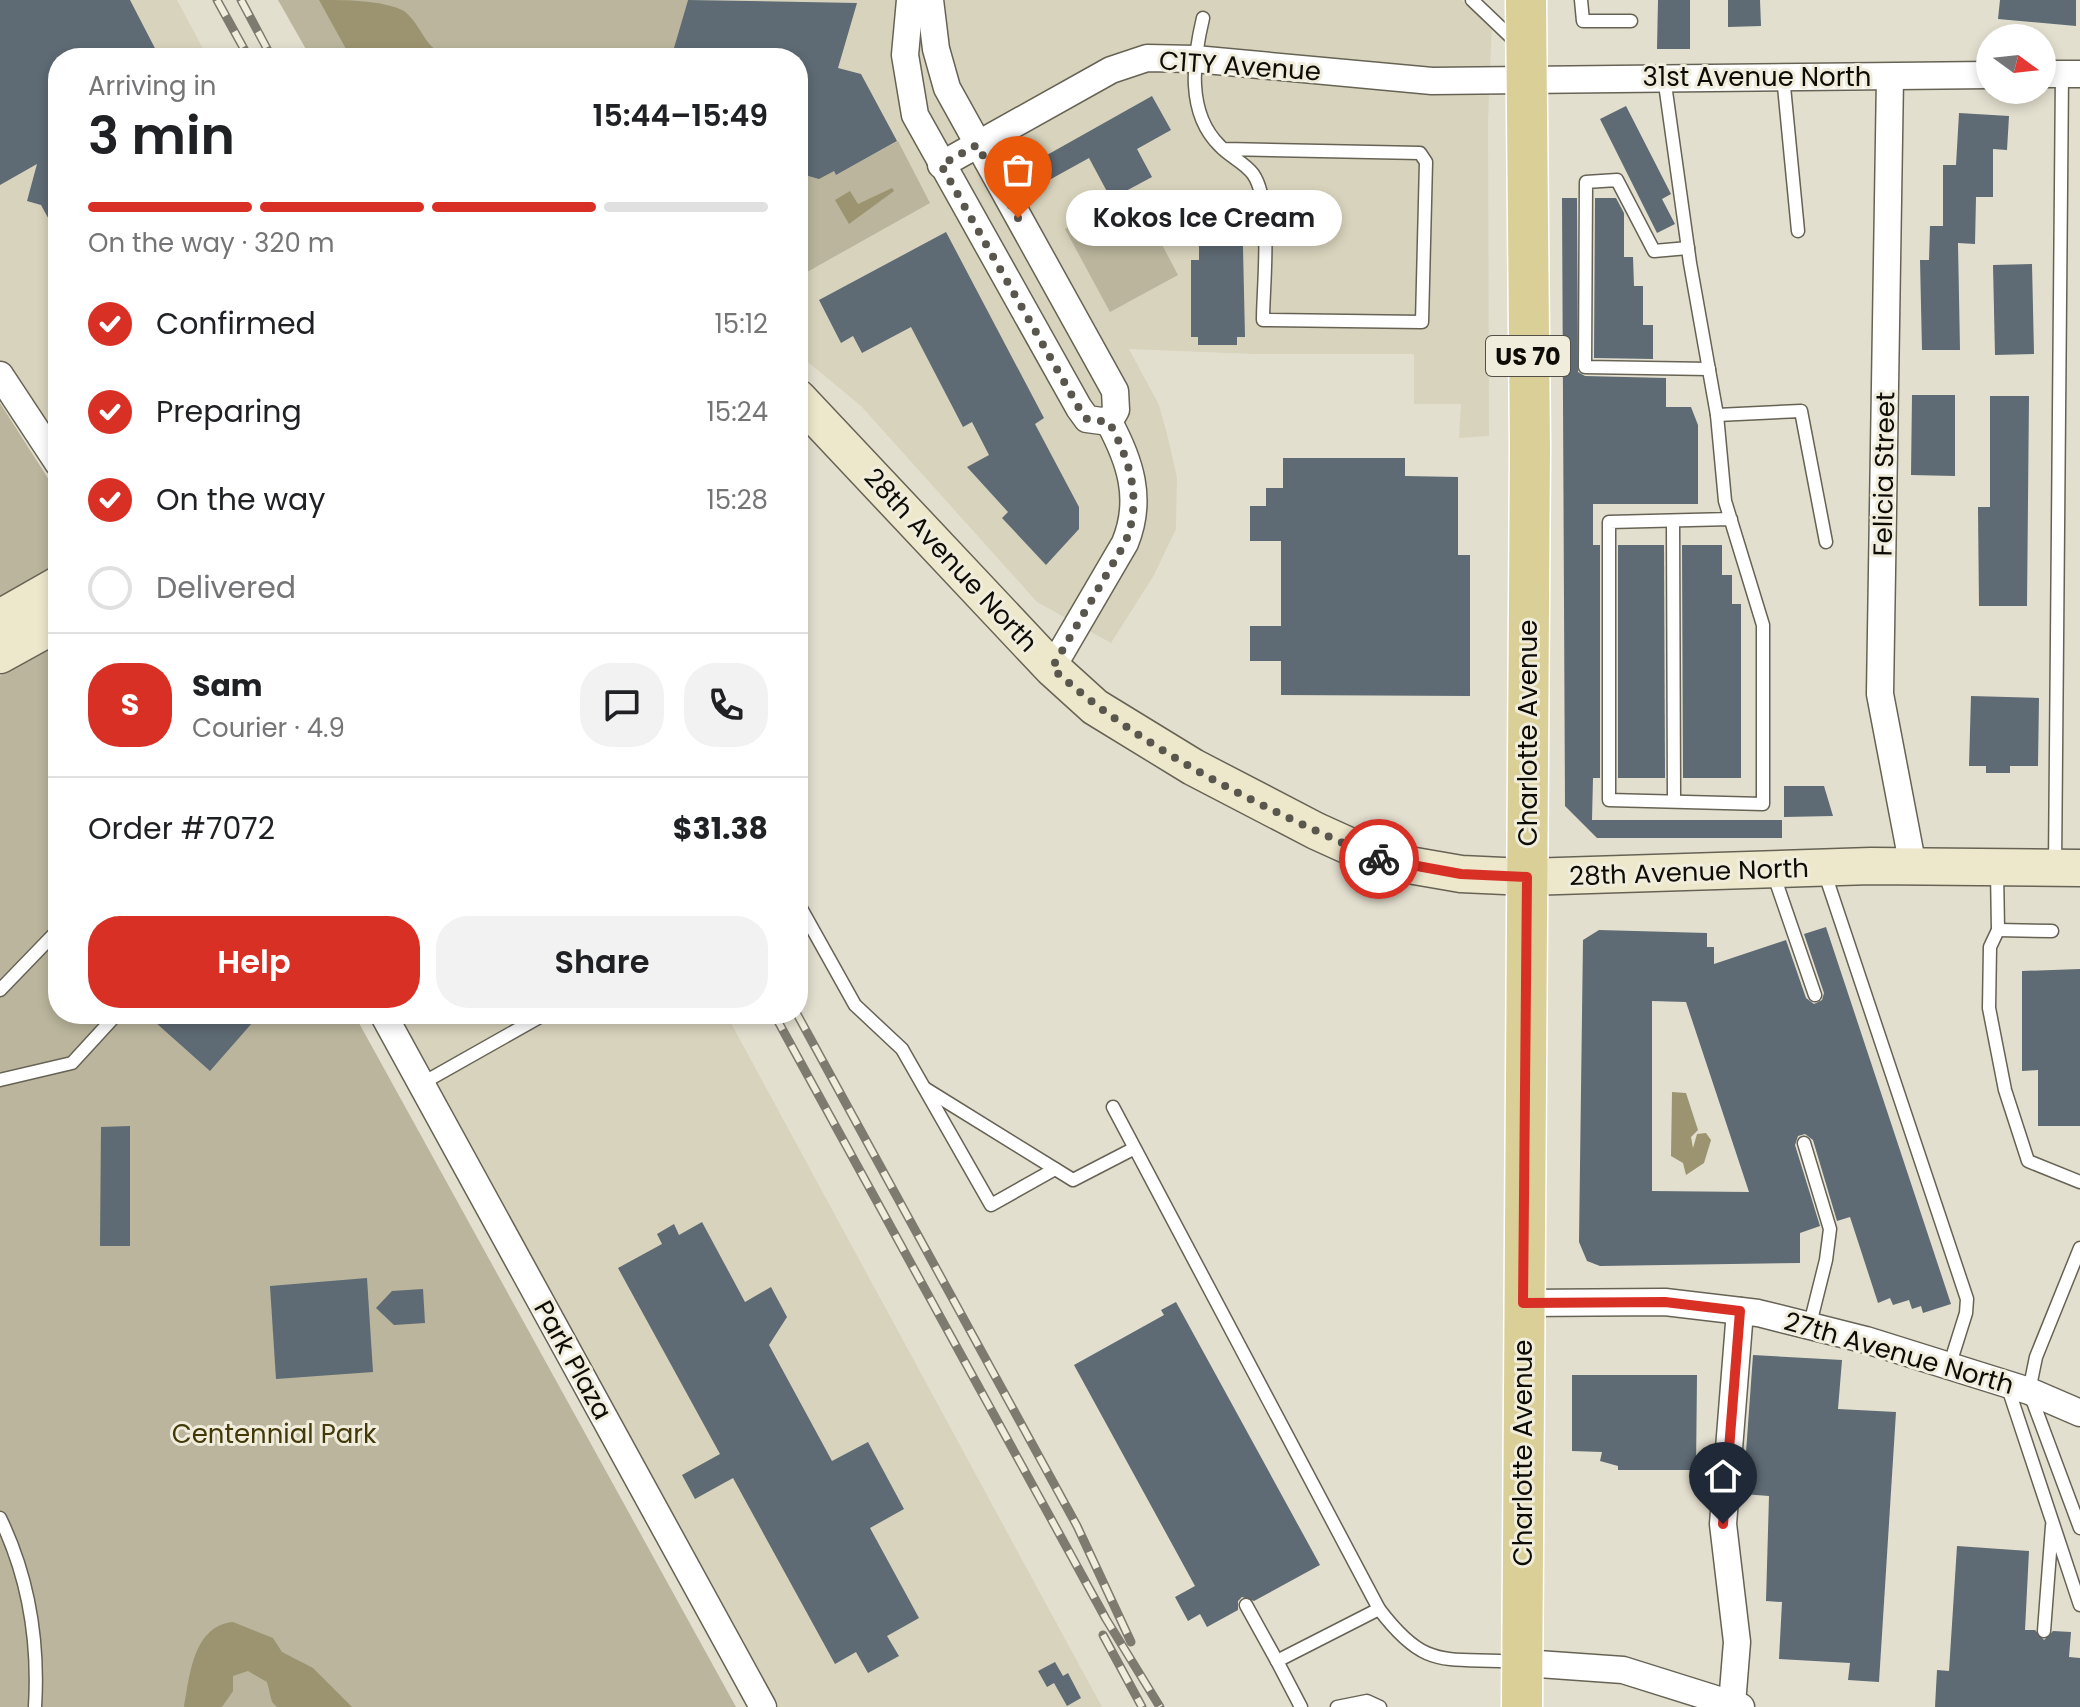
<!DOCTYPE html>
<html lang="en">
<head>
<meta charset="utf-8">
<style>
	:root { --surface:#fff; --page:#f2f2f2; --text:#202124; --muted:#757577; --line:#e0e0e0; --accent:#d93025 }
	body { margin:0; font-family:Poppins,sans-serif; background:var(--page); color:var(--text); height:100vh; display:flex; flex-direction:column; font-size:30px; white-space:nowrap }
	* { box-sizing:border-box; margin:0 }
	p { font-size:26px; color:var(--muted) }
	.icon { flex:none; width:44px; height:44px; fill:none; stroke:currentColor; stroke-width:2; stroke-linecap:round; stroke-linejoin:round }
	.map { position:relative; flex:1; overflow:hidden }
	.drawer { position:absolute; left:48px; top:48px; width:760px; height:976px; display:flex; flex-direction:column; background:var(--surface); border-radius:32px; box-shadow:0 4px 12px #0003 }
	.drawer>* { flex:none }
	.needle { width:52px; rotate:105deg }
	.fabs { position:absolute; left:1976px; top:24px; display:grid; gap:16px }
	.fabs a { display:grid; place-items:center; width:80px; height:80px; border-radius:50%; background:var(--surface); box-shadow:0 4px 12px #0003; font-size:40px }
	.pin { position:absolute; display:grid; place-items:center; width:68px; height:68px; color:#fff; margin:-82px -34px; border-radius:50% 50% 50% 0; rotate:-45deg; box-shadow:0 0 8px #0007 }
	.pin .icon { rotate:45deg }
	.courier { position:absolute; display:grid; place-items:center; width:80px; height:80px; margin:-40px; border:6px solid #d93025; border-radius:50%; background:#fff; color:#222; box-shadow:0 2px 10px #0007 }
	.bubble { position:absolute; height:56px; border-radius:28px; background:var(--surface); box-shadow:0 4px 12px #0003; font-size:26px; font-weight:600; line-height:56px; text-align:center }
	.summary em { font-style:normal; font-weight:600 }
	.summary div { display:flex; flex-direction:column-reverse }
	.summary { display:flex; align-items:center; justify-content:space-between; height:136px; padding:0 40px }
	h1 { font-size:52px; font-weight:600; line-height:60px }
	.bar { display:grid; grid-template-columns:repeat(4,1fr); gap:12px 8px; align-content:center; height:96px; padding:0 40px }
	.bar i { height:10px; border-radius:6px; background:var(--line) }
	.bar .on { background:var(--accent) }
	.bar p { grid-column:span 4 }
	.line { display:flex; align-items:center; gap:20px; padding:0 40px; border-top:2px solid var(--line) }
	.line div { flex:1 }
	.round { display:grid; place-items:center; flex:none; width:84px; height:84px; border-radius:32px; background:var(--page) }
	ol { padding:0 40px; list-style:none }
	li { display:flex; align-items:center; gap:24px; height:88px }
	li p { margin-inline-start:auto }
	li .icon { padding:8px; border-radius:50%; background:var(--accent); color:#fff; stroke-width:4 }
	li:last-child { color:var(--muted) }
	li i { width:44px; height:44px; border:4px solid var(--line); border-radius:50% }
	.primary-button { display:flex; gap:16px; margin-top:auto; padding:16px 40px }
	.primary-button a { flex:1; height:92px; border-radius:32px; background:var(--accent); color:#fff; font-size:32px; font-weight:600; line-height:92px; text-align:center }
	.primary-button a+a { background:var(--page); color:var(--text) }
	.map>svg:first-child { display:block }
	.built { fill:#d8d3bc }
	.green { fill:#bab59c }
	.water { fill:#9c9470 }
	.building { fill:#5e6a74; fill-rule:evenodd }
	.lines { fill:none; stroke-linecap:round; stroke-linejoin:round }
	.lane-casing { stroke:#666355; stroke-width:15 }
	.street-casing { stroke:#666355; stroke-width:29 }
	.secondary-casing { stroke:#666355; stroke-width:39 }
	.primary-casing { stroke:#fff; stroke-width:43 }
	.lane { stroke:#fff; stroke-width:12 }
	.street { stroke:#fff; stroke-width:26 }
	.secondary { stroke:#ede7cc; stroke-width:36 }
	.primary { stroke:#dbcf98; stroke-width:40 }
	.rail-casing { stroke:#7d7a6f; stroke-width:9 }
	.rail { stroke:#f0eddc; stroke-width:6; stroke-dasharray:18; stroke-linecap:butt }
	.done { stroke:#59564d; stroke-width:8; stroke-dasharray:0 14.4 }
	.route { stroke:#d93025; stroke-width:10 }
	.labels { text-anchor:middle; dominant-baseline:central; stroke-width:6; stroke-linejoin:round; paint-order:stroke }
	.shield { fill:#f0eddc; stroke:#525047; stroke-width:2 }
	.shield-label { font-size:24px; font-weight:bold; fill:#0e0c07 }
	.street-label { font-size:26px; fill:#0e0c07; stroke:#f0eddc }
	.park-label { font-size:26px; fill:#423808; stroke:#f0eddc }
</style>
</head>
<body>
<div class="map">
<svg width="2080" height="1707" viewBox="0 0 2080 1707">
	<rect width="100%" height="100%" fill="#e3dfcf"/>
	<g class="built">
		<polygon points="0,0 177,0 208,58 58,58 58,462 0,375"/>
		<polygon points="554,0 1461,0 1492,22 1488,121 1489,436 1459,438 1461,404 1414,404 1414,354 1254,354 1129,349 1159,405 1167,434 1177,477 1176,529 1154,575 1111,643 1037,602 861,406 798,354 798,58 538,58"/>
		<polygon points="383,1014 726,1014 1102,1707 763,1707"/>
	</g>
	<g class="green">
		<polygon points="278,0 688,0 671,58 311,58"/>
		<polygon points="898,141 930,203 807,272 798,309 798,173 808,176 834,171 836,175"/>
		<polygon points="1134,192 1178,275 1110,312 1065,229"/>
		<polygon points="0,403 58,494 58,570 0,601"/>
		<polygon points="58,644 58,1014 354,1014 736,1707 0,1707 0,676"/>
	</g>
	<g class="water">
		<path d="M319,0C345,0 383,0 404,11C424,27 422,48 451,58H351Z"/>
		<polygon points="892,188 894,191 849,224 835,200 850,191 858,204"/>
		<polygon points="1672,1092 1686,1093 1698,1130 1691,1137 1693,1148 1697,1134 1706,1133 1711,1140 1704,1163 1686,1175 1683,1163 1671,1156"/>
		<path d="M233,1622L273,1638L282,1652L313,1668L352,1707H277L272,1702L267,1682L248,1671L233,1676V1691L222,1707H184C190,1675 193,1626 233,1622Z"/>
	</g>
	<g class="building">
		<polygon points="0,0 130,0 160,58 58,58 58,236 41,205 27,201 37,164 0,185"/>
		<polygon points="688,0 857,3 838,68 861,74 897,141 836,175 834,171 819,179 798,173 798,58 671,58"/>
		<polygon points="1658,0 1690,0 1690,49 1657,49"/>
		<polygon points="1728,0 1760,0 1761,26 1728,27"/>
		<polygon points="2000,0 2076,0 2076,26 1998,19"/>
		<polygon points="1152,96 1171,130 1137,149 1152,177 1111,199 1089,158 1042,184 1031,164"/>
		<polygon points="1626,106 1671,194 1662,199 1675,224 1657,233 1600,119"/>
		<polygon points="1959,113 2009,116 2007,150 1993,149 1993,197 1976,197 1975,244 1958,243 1960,350 1922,350 1920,260 1929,260 1930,226 1943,226 1943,165 1956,165"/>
		<polygon points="1199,196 1238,196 1238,203 1242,204 1245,337 1237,337 1237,345 1198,345 1198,337 1191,337 1191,260 1199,260"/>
		<polygon points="1562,198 1577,198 1578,372 1585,376 1666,378 1666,407 1691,407 1698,425 1698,504 1593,504 1593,545 1600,545 1600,778 1593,778 1592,820 1782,820 1782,838 1597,838 1565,806"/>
		<polygon points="1595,198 1616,198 1624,213 1624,257 1633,257 1634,286 1643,286 1643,325 1653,325 1653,359 1594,358"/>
		<polygon points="946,232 1044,418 1035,424 1079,507 1079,529 1046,565 1002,518 1008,512 967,467 989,455 972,422 963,427 911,327 862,353 853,336 841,343 819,300"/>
		<polygon points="2032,264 2034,354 1995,355 1993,265"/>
		<polygon points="1912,395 1955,395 1955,476 1911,475"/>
		<polygon points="1990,396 2029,396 2027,606 1979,606 1978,507 1990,507"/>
		<polygon points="1283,458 1405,458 1405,476 1458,477 1458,555 1470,555 1470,696 1281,695 1281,661 1250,661 1250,626 1281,626 1281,541 1250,541 1250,506 1266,506 1266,488 1283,488"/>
		<polygon points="1618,545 1664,545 1665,778 1618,778"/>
		<polygon points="1682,545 1722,545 1722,575 1732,575 1732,604 1741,604 1741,778 1683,778"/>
		<polygon points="1971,696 2039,698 2038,766 2010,766 2010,773 1986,773 1986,766 1969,766"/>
		<polygon points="1784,786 1824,786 1833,816 1784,817"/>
		<path d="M1826,927L1951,1304L1923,1313L1921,1306L1912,1309L1909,1300L1893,1305L1890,1298L1878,1303L1850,1217L1837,1221L1813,1140L1805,1134L1798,1136L1795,1145L1820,1226L1800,1233V1263L1600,1266L1587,1261L1579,1242L1583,940L1599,930L1707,933V947H1714V964L1786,940L1806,998L1814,1004L1822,1000L1824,993L1804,934ZM1652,1001L1686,1002L1749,1192L1652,1191Z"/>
		<polygon points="2080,969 2080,1126 2038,1126 2038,1070 2022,1071 2022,971"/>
		<polygon points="146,1014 260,1014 210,1071"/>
		<polygon points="130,1126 130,1246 100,1246 101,1127"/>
		<polygon points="702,1222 745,1302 771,1287 787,1317 769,1345 832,1461 868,1442 904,1509 870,1528 919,1618 887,1636 899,1656 868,1673 856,1652 835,1664 733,1478 695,1499 682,1475 720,1454 618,1268 662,1244 657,1234 674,1224 679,1235"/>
		<polygon points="367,1278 373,1372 276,1379 270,1286"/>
		<polygon points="423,1289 425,1323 394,1325 376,1308 392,1291"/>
		<polygon points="1176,1302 1320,1565 1254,1601 1242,1597 1238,1601 1238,1610 1207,1627 1200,1614 1188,1621 1175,1597 1195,1586 1074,1365 1164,1315 1161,1310"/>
		<polygon points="1753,1355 1842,1360 1838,1409 1896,1412 1879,1682 1848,1680 1850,1663 1779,1659 1782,1602 1766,1601 1769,1496 1743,1494"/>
		<polygon points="1572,1375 1697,1375 1696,1470 1618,1470 1618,1466 1600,1461 1602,1452 1572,1451"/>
		<polygon points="1957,1546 2029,1551 2025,1630 2035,1630 2044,1640 2053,1631 2071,1632 2069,1657 2080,1658 2080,1707 1935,1707 1937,1670 1949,1671"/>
		<polygon points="1055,1662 1063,1676 1068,1673 1081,1698 1067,1706 1054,1683 1047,1687 1038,1671"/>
	</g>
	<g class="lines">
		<defs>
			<g id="lane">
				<polyline points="1472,0 1516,42"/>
				<polyline points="1581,0 1583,21 1631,21"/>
				<path d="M1203,18C1193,60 1186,113 1220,146C1229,156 1245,163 1253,174C1273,202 1263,285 1263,320L1422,322L1426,162L1420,153L1224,149"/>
				<polyline points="1783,76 1798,231"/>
				<polyline points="1664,77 1690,263 1717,415 1725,501 1763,625 1763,804 1609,800 1609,522 1731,519"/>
				<polyline points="1688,248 1654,251 1617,180 1586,182 1585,367 1709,369"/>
				<polyline points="1717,415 1801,411 1826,542"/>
				<polyline points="1673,521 1674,801"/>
				<polyline points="2055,866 2062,74"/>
				<polyline points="1997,870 1998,930 1990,947 1989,1008 2005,1090 2028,1161 2080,1182"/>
				<polyline points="1824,871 1967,1299 1966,1313 1949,1367"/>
				<polyline points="1773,873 1815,995"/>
				<polyline points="798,903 855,1005 902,1049 991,1205 1055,1169"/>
				<polyline points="1998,930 2052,931"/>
				<polyline points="0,990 58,930"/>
				<polyline points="666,1014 667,1016"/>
				<polyline points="0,1080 72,1063 117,1014"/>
				<polyline points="421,1084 545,1014"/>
				<polyline points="926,1089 1073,1180 1133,1149"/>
				<path d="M1113,1107L1379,1609C1426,1671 1443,1657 1515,1662"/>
				<polyline points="1804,1143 1830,1229 1826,1260 1810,1324"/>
				<polyline points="2080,1248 2036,1357 2029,1391 2080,1528"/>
				<polyline points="2007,1385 2080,1605"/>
				<path d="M0,1518C29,1578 39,1641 35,1707"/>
				<polyline points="1246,1605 1277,1661"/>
				<polyline points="2044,1631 2052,1526"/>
				<polyline points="1301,1707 1277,1661 1379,1609"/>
				<polyline points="1337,1707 1367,1701 1380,1707"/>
			</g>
			<g id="street">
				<polyline points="910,0 905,55 915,115 1079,408 1087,419 1109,422"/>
				<polyline points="930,0 936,49 947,88 1115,391 1116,410 1109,422"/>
				<polyline points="2042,74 2080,74"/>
				<polyline points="1890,77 1880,694 1913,867"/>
				<polyline points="941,165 1111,70 1147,58 1195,59 1432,81 1990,75"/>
				<polyline points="0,375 58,463"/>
				<path d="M1052,668L1125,543C1143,499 1130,461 1109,422"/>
				<polyline points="383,1014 763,1707"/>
				<polyline points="1523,1303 1665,1302 1758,1313 1866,1340 2029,1391 2080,1413"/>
				<polyline points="1523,1663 1623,1670 1741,1707"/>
				<polyline points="1732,1704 1737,1642 1723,1524 1740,1311"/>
			</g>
			<g id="secondary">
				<polyline points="798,398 1052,668 1095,707 1193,767 1316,831 1380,860 1461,874 1527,877 1871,866 2080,868"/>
				<polyline points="0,618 58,585"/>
				<polyline points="0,655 58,623"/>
			</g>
			<polyline id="primary" points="1522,1707 1530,447 1526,0"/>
		</defs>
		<use href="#lane" class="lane-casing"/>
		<use href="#street" class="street-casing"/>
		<use href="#secondary" class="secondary-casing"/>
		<use href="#primary" class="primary-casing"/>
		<use href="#lane" class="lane"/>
		<use href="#street" class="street"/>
		<use href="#secondary" class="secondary"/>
		<use href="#primary" class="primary"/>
		<defs>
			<g id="rail">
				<polyline points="217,0 249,58"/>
				<polyline points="241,0 272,58"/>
				<polyline points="774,1014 1106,1619 1160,1707"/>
				<polyline points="797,1014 1077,1526 1131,1642"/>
				<polyline points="1103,1635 1142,1707"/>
			</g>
		</defs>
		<use href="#rail" class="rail-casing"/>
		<use href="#rail" class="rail"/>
	</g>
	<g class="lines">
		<path class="done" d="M1018,218L977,145L941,165L1079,408L1087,419L1109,422C1130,461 1143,500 1125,543L1052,668C1144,752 1265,809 1379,859"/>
		<polyline class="route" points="1379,859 1461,874 1527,877 1523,1303 1665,1302 1740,1311 1723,1524"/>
	</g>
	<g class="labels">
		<rect class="shield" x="1486" y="336" width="84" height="40" rx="6"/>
		<g class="shield-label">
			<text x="1528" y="356">US 70</text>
		</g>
		<g class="street-label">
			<text transform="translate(1240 66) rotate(4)">C1TY Avenue</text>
			<text x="1757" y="77">31st Avenue North</text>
			<text transform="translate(1884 474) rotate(-89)">Felicia Street</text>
			<text transform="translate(951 560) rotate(47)">28th Avenue North</text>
			<text transform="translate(1528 733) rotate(-90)">Charlotte Avenue</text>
			<text transform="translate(1689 872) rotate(-2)">28th Avenue North</text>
			<text transform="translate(1899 1353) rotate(16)">27th Avenue North</text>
			<text transform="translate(573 1360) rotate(61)">Park Plaza</text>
			<text transform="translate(1523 1453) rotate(-90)">Charlotte Avenue</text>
		</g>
		<g class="park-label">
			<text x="274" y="1434">Centennial Park</text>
		</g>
	</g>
</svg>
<div class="fabs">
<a><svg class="needle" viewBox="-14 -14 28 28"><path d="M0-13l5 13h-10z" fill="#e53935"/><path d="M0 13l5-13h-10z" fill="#757577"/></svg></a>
</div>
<div class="pin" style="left:1018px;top:218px;background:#ea580c"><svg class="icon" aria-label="bag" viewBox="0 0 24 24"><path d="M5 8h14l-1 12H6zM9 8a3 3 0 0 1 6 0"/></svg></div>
<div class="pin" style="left:1723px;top:1524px;background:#1f2937"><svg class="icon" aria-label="home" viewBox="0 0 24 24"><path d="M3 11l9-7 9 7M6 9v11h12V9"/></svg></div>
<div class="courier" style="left:1379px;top:859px"><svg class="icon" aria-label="bike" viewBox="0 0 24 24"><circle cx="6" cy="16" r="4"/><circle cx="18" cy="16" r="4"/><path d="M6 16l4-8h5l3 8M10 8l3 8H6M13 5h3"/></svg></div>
<div class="bubble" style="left:1066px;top:190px;width:276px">Kokos Ice Cream</div>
<section class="drawer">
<div class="summary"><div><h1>3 min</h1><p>Arriving in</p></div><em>15:44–15:49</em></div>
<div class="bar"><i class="on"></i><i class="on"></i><i class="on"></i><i></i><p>On the way · 320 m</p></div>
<ol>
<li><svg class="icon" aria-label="check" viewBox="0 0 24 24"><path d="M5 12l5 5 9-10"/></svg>Confirmed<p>15:12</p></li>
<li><svg class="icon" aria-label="check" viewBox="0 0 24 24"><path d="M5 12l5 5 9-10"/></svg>Preparing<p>15:24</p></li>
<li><svg class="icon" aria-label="check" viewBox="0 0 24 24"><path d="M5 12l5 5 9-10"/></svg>On the way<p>15:28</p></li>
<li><i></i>Delivered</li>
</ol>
<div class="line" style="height:144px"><b class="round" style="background:var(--accent);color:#fff">S</b><div><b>Sam</b><p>Courier · 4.9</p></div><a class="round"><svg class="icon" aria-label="chat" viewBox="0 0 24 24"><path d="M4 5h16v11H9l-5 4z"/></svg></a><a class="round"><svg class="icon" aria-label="phone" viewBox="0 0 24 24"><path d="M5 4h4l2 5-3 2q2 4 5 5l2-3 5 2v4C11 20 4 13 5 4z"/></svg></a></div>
<div class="line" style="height:104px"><div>Order #7072</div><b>$31.38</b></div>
<div class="primary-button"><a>Help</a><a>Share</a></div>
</section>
</div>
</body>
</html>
